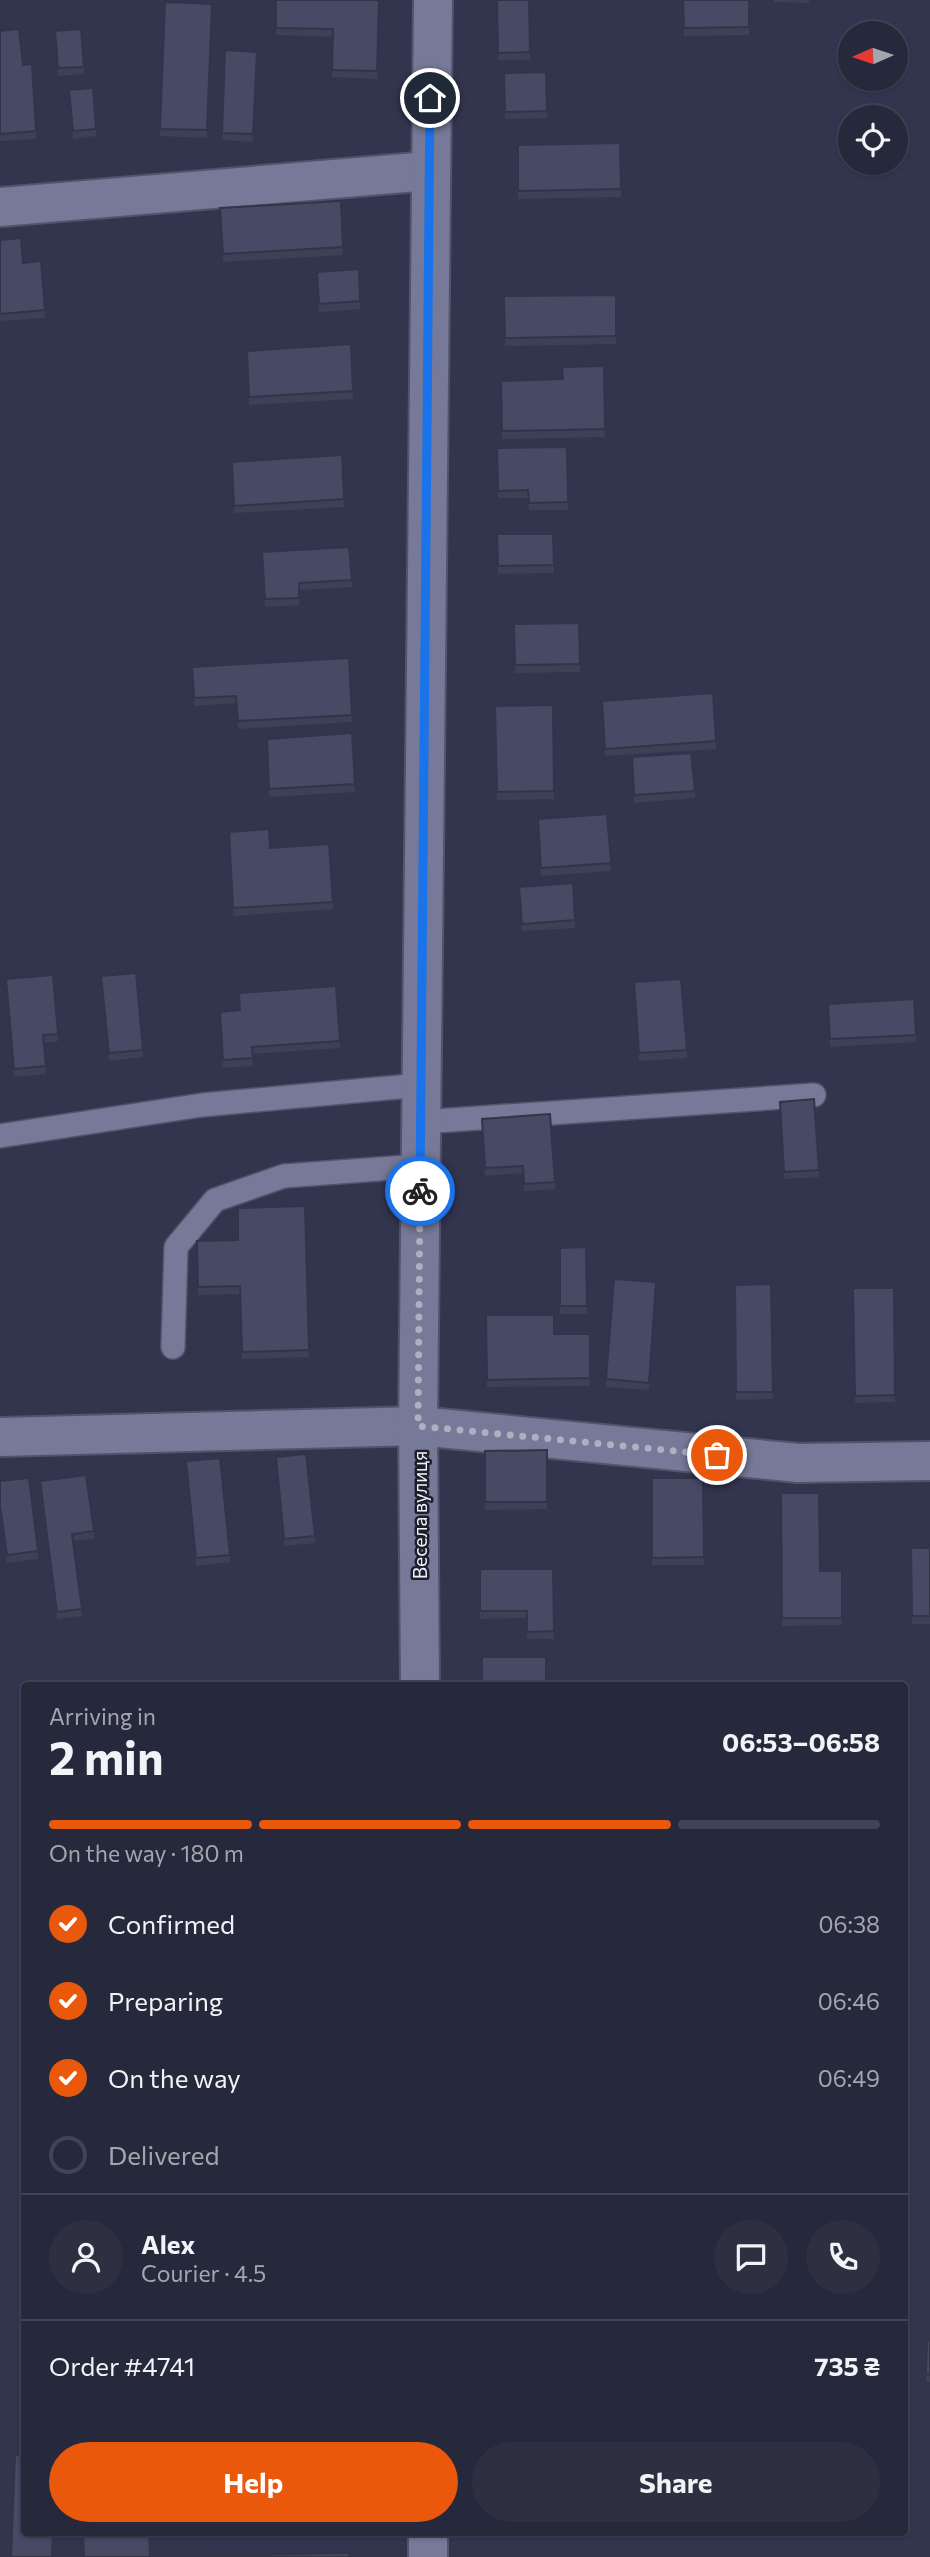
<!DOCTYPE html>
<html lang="en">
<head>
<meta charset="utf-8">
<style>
	:root { --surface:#26283b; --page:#2e3042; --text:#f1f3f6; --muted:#a4a6af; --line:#424455; --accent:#ea580c }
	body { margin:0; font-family:Commissioner,sans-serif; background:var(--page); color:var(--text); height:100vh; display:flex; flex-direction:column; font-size:26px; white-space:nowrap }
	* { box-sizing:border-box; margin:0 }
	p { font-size:23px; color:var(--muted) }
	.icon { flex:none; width:38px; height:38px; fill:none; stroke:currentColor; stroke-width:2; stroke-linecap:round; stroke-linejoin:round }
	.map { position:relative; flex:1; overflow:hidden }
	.details { position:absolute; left:21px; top:1682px; width:887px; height:854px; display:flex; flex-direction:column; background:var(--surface); border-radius:7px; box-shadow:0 2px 5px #0004,0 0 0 2px var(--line) }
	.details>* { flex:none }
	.needle { width:46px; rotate:267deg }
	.buttons { position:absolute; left:838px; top:21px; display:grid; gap:14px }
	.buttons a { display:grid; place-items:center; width:70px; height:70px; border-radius:50%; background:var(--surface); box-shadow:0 2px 5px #0004,0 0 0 2px var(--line); font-size:35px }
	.pin { position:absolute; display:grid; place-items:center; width:60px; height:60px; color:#fff; margin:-30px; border:4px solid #fff; border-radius:50%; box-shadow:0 2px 7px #0007 }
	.courier { position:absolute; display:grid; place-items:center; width:70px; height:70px; margin:-35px; border:5px solid #1a73e8; border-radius:50%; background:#fff; color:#222; box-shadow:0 2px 9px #0007 }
	.overview em { font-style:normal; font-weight:700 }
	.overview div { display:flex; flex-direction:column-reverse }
	.overview { display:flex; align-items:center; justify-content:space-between; height:119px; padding:0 28px }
	h1 { font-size:46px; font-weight:700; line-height:52px }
	.bar { display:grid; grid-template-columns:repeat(4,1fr); gap:10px 7px; align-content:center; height:84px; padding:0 28px }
	.bar i { height:9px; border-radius:5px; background:var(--line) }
	.bar .on { background:var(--accent) }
	.bar p { grid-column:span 4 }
	.line { display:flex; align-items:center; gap:18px; padding:0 28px; border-top:2px solid var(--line) }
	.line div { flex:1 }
	.round { display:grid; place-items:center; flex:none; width:74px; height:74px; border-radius:37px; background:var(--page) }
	ol { padding:0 28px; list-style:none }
	li { display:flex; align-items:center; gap:21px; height:77px }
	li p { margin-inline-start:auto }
	li .icon { padding:7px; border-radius:50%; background:var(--accent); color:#fff; stroke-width:4 }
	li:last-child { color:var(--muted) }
	li i { width:38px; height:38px; border:4px solid var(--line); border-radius:50% }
	.button { display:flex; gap:14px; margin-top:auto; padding:14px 28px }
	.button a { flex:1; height:80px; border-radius:42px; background:var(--accent); color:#fff; font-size:28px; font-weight:700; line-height:80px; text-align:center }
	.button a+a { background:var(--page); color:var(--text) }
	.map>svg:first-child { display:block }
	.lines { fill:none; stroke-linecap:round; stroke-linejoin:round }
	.lane-casing { stroke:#525369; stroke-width:26 }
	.street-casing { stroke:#525369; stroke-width:42 }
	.lane { stroke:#767997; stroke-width:23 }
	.street { stroke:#767997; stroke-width:38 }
	.wall { fill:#3d4057 }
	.building { fill:#474a65; stroke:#323447; stroke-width:2 }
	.done { stroke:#aeafc1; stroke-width:7; stroke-dasharray:0 12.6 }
	.route { stroke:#1a73e8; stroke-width:9 }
	.labels { text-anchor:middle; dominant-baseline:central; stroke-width:5; stroke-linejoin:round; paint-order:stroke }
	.street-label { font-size:19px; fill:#f0f1ff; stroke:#1d1e2a }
</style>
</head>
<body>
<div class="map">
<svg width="930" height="2557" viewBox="0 0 930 2557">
	<rect width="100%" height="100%" fill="#33354f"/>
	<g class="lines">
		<defs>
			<g id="lane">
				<polyline points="421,1122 814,1095"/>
				<polyline points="0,1136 202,1105 421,1085"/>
				<polyline points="173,1347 176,1247 215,1200 284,1176 420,1166"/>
			</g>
			<g id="street">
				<polyline points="0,207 429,171"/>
				<polyline points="0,1437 418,1426 798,1463 930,1461"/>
				<polyline points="420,1685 418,1426 433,0"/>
				<polyline points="428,2532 428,2557"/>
			</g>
		</defs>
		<use href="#lane" class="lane-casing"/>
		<use href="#street" class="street-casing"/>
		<use href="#lane" class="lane"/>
		<use href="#street" class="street"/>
	</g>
	<g class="wall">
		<polygon points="276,0 379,0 377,79 332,77 333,37 276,35"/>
		<polygon points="497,0 529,0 530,60 498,60"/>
		<polygon points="683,0 749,0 749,35 684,36"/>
		<polygon points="774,0 809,0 809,3 774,2"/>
		<polygon points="165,2 212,4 207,138 160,136"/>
		<polygon points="0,31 23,65 36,131 36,139 0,141"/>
		<polygon points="55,31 84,67 84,74 58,76"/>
		<polygon points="225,50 257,52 253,142 222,140"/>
		<polygon points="546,72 547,118 505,119 504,73"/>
		<polygon points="69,90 96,129 96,136 73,139"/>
		<polygon points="518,145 621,189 621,197 518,199"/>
		<polygon points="341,201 343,255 223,262 220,215"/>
		<polygon points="0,240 45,310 45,318 0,321"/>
		<polygon points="317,272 360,301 360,309 319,312"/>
		<polygon points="616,295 616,344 505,346 504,296"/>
		<polygon points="351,344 353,399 249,405 247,351"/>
		<polygon points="604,366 605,437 502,439 501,381 562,379"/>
		<polygon points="567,447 568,510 529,510 528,498 498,498 497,448"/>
		<polygon points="342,455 344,507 234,513 232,462"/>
		<polygon points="497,534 553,534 554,573 498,574"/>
		<polygon points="262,552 352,580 352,587 299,590 299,605 265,607"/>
		<polygon points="579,623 580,672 515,673 514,624"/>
		<polygon points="349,658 352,722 238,729 236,703 194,706 192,667"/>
		<polygon points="553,705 554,799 497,800 495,706"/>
		<polygon points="602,708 716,741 716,749 605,756"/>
		<polygon points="352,733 355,792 269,797 267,739"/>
		<polygon points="632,757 695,791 695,798 634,803"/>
		<polygon points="538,826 611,863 611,871 541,876"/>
		<polygon points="229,840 270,848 333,902 333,909 233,916"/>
		<polygon points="519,887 575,920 575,928 522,931"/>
		<polygon points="101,976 143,1050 143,1057 109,1061"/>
		<polygon points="6,979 58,1034 58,1041 44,1043 46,1074 14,1077"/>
		<polygon points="634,982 687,1050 687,1058 639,1061"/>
		<polygon points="914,999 916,1042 830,1047 828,1004"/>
		<polygon points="220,1019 340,1041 340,1048 252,1054 253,1066 223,1068"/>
		<polygon points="780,1109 819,1170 819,1177 784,1179"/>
		<polygon points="482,1127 555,1182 555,1189 524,1191 523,1173 485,1176"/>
		<polygon points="305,1206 309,1357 242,1359 240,1294 198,1295 197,1241 238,1240"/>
		<polygon points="586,1247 587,1314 560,1314 560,1248"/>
		<polygon points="771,1284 773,1399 736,1400 735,1285"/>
		<polygon points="853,1288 894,1288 895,1402 855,1403"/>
		<polygon points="656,1290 649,1390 606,1387 606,1379"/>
		<polygon points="486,1315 554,1334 590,1334 590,1386 487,1387"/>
		<polygon points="547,1450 547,1509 485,1510 485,1451"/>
		<polygon points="276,1457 315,1536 315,1543 284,1546"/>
		<polygon points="186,1461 230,1555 230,1562 196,1566"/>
		<polygon points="652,1478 703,1478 704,1565 652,1565"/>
		<polygon points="0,1481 38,1551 38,1559 7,1563 0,1513"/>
		<polygon points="40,1481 94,1531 94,1539 73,1541 82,1616 57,1619 40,1489"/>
		<polygon points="781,1493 820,1571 842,1571 842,1625 782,1626"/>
		<polygon points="911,1548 930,1548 930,1624 912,1624"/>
		<polygon points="480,1569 553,1569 554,1639 527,1639 527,1618 480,1619"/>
		<polygon points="930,2341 930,2382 926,2382 926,2374"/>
	</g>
	<g class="building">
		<polygon points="276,0 379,0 377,71 332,70 333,29 276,28"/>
		<polygon points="497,0 529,0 530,52 498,53"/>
		<polygon points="683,0 749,0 749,27 684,28"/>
		<polygon points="165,2 212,4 207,130 160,129"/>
		<polygon points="19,29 23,65 32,64 36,131 0,134 0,31"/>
		<polygon points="81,29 84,67 58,68 55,31"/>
		<polygon points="225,50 257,52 253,134 222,133"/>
		<polygon points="546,72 547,111 505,112 504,73"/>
		<polygon points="93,88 96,129 73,131 69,90"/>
		<polygon points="620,143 621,189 518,191 518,145"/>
		<polygon points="341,201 343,247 223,254 220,208"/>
		<polygon points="21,238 23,263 41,261 45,310 0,314 0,240"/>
		<polygon points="359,269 360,301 319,304 317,272"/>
		<polygon points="616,295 616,336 505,338 504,296"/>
		<polygon points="351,344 353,391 249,397 247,351"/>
		<polygon points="604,366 605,429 502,431 501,381 563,379 562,367"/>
		<polygon points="567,447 568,502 529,503 528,490 498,491 497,448"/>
		<polygon points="342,455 344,499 234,506 232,462"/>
		<polygon points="497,534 553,534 554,565 498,566"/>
		<polygon points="349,547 352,580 299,583 299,598 265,599 262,552"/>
		<polygon points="579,623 580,664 515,665 514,624"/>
		<polygon points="349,658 352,715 238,721 236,696 194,698 192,667"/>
		<polygon points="713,693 716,741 605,749 602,701"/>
		<polygon points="553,705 554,791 497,792 495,706"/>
		<polygon points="352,733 355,784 269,789 267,739"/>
		<polygon points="691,753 695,791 634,795 632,757"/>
		<polygon points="607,814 611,863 541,868 538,819"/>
		<polygon points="269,829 270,848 329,844 333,902 233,908 229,832"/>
		<polygon points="573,883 575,920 522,924 519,887"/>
		<polygon points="136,973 143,1050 109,1053 101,976"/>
		<polygon points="53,975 58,1034 43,1035 46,1066 14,1069 6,979"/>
		<polygon points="681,979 687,1050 639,1053 634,982"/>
		<polygon points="336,986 340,1041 252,1047 253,1058 223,1060 220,1012 240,1010 239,993"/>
		<polygon points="914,999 916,1035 830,1039 828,1004"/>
		<polygon points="814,1099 819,1170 784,1172 780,1102"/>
		<polygon points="550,1114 555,1182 524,1184 523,1166 485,1168 482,1119"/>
		<polygon points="305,1206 309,1350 242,1352 240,1286 198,1287 197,1241 238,1240 238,1208"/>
		<polygon points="586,1247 587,1306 560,1306 560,1248"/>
		<polygon points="614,1279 656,1282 649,1383 606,1379"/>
		<polygon points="771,1284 773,1392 736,1392 735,1285"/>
		<polygon points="853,1288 894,1288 895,1395 855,1396"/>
		<polygon points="486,1315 554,1315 554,1334 590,1334 590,1378 487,1380"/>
		<polygon points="547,1450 547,1502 485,1502 485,1451"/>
		<polygon points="306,1454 315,1536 284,1539 276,1457"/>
		<polygon points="220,1458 230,1555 196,1558 186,1461"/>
		<polygon points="86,1475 94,1531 72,1534 82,1609 57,1612 40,1481"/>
		<polygon points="29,1478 38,1551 7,1555 0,1506 0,1481"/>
		<polygon points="652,1478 703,1478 704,1557 652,1558"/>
		<polygon points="781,1493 819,1493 820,1571 842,1571 842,1618 782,1618"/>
		<polygon points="911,1548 930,1548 930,1616 912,1616"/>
		<polygon points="480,1569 553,1569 554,1631 527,1632 527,1611 480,1611"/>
		<rect x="482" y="1657" width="64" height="28"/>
		<polygon points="927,2341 930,2341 930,2375 926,2374"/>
		<polygon points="15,2455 24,2456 24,2532 53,2532 52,2557 11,2557"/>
		<polygon points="136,2532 149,2532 150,2557 84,2557 83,2536"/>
		<polygon points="349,2553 349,2557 200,2557 200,2556"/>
	</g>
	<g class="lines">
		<polyline class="done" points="420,1191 418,1426 717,1455"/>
		<polyline class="route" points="420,1191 430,98"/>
	</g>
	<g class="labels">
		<g class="street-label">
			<text transform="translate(419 1515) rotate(-90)">Весела вулиця</text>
		</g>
	</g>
</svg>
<div class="buttons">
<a><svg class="needle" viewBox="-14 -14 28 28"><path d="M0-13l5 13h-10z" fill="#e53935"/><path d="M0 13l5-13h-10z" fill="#a4a6af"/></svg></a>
<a><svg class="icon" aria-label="locate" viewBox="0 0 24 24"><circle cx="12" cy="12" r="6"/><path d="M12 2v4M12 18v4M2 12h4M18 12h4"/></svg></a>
</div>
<div class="pin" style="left:717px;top:1455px;background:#ea580c"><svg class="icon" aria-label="bag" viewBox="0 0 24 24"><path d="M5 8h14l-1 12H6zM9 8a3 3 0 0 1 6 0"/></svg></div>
<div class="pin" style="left:430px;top:98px;background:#1f2937"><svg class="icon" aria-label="home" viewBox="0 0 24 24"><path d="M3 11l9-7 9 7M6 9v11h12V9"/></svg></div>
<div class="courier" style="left:420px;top:1191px"><svg class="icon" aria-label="bike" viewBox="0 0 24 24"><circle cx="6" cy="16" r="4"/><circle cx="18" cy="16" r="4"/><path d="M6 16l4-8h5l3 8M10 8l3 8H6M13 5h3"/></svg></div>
<section class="details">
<div class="overview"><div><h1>2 min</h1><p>Arriving in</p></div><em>06:53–06:58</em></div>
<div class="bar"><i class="on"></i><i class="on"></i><i class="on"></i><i></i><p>On the way · 180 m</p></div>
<ol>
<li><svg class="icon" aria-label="check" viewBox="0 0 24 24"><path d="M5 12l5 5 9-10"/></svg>Confirmed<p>06:38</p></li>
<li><svg class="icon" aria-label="check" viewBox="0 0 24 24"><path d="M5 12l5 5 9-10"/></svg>Preparing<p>06:46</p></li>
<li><svg class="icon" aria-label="check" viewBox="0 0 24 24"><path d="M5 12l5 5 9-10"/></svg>On the way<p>06:49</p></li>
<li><i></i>Delivered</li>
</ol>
<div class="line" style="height:126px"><a class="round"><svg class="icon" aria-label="person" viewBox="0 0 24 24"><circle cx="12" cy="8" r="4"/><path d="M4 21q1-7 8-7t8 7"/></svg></a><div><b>Alex</b><p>Courier · 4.5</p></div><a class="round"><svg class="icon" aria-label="chat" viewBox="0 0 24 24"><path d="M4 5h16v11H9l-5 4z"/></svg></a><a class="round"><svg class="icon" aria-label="phone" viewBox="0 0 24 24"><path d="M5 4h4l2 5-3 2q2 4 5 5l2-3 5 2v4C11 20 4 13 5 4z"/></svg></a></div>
<div class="line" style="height:91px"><div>Order #4741</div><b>735 ₴</b></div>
<div class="button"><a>Help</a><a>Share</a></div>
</section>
</div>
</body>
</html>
